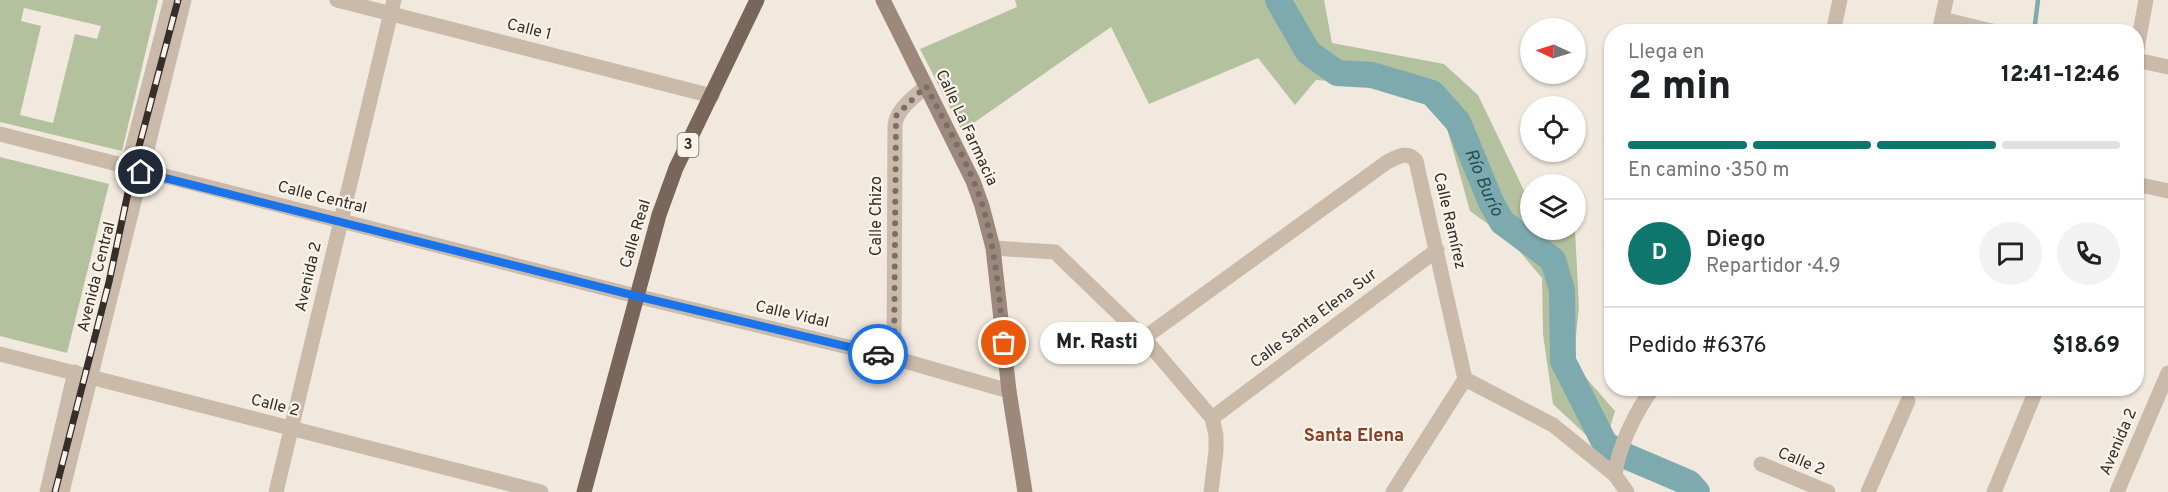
<!DOCTYPE html>
<html lang="es">
<head>
<meta charset="utf-8">
<style>
	:root { --surface:#fff; --page:#f2f2f2; --text:#202124; --muted:#757577; --line:#e0e0e0; --accent:#0f766e }
	body { margin:0; font-family:Overpass,sans-serif; background:var(--page); color:var(--text); height:100vh; display:flex; flex-direction:column; font-size:22px; white-space:nowrap }
	* { box-sizing:border-box; margin:0 }
	p { font-size:20px; color:var(--muted) }
	.icon { flex:none; width:33px; height:33px; fill:none; stroke:currentColor; stroke-width:2; stroke-linecap:round; stroke-linejoin:round }
	.map { position:relative; flex:1; overflow:hidden }
	.drawer { position:absolute; left:1604px; top:24px; width:540px; height:372px; display:flex; flex-direction:column; background:var(--surface); border-radius:24px; box-shadow:0 2px 4px #0004 }
	.drawer>* { flex:none }
	.needle { width:39px; rotate:274deg }
	.tools { position:absolute; left:1520px; top:18px; display:grid; gap:12px }
	.tools a { display:grid; place-items:center; width:66px; height:66px; border-radius:50%; background:var(--surface); box-shadow:0 2px 4px #0004; font-size:30px }
	.pin { position:absolute; display:grid; place-items:center; width:51px; height:51px; color:#fff; margin:-26px; border:3px solid #fff; border-radius:50%; box-shadow:0 2px 6px #0007 }
	.courier { position:absolute; display:grid; place-items:center; width:60px; height:60px; margin:-30px; border:4px solid #1a73e8; border-radius:50%; background:#fff; color:#222; box-shadow:0 2px 8px #0007 }
	.bubble { position:absolute; height:42px; border-radius:21px; background:var(--surface); box-shadow:0 2px 4px #0004; font-size:20px; font-weight:800; line-height:42px; text-align:center }
	.overview em { font-style:normal; font-weight:800 }
	.overview div { display:flex; flex-direction:column-reverse }
	.overview { display:flex; align-items:center; justify-content:space-between; height:102px; padding:0 24px }
	h1 { font-size:39px; font-weight:800; line-height:45px }
	.bar { display:grid; grid-template-columns:repeat(4,1fr); gap:9px 6px; align-content:center; height:72px; padding:0 24px }
	.bar i { height:8px; border-radius:4px; background:var(--line) }
	.bar .on { background:var(--accent) }
	.bar p { grid-column:span 4 }
	.line { display:flex; align-items:center; gap:15px; padding:0 24px; border-top:2px solid var(--line) }
	.line div { flex:1 }
	.round { display:grid; place-items:center; flex:none; width:63px; height:63px; border-radius:32px; background:var(--page) }
	.map>svg:first-child { display:block }
	.green { fill:#b3c19e; fill-rule:evenodd }
	.lines { fill:none; stroke-linecap:round; stroke-linejoin:round }
	.stream { stroke:#7daaae; stroke-width:4.5 }
	.river { stroke:#7daaae; stroke-width:26 }
	.minor { stroke:#cabaaa; stroke-width:15 }
	.tertiary { stroke:#cabaaa; stroke-width:15 }
	.secondary { stroke:#9d897b; stroke-width:15 }
	.primary { stroke:#79665b; stroke-width:15 }
	.rail-casing { stroke:#372e29; stroke-width:7 }
	.rail { stroke:#f9f3ea; stroke-width:4.5; stroke-dasharray:14; stroke-linecap:butt }
	.done { stroke:#786f68; stroke-width:6; stroke-dasharray:0 10.8 }
	.route { stroke:#1a73e8; stroke-width:8 }
	.labels { text-anchor:middle; dominant-baseline:central; stroke-width:4.5; stroke-linejoin:round; paint-order:stroke }
	.shield { fill:#f9f3ea; stroke:#716963; stroke-width:1.5 }
	.shield-label { font-size:15px; font-weight:bold; fill:#372e29 }
	.street-label { font-size:16px; fill:#372e29; stroke:#f9f3ea }
	.water-label { font-size:18px; font-style:italic; fill:#205158; stroke:#f9f3ea }
	.neighbourhood-label { font-size:18px; font-weight:bold; fill:#844024; stroke:#f9f3ea }
</style>
</head>
<body>
<div class="map">
<svg width="2168" height="492" viewBox="0 0 2168 492">
	<rect width="100%" height="100%" fill="#f2e9de"/>
	<g class="green">
		<path d="M0,0H158L122,151L0,122ZM24,8L101,26L97,39L75,34L53,123L20,115L41,26L21,21Z"/>
		<polygon points="1015,0 1324,0 1332,43 1444,64 1478,95 1530,203 1530,230 1575,230 1579,308 1573,363 1615,411 1603,451 1553,404 1543,334 1542,278 1510,240 1470,211 1445,121 1424,93 1403,86 1316,80 1295,105 1258,58 1149,104 1111,27 962,131 920,49 1017,7"/>
		<polygon points="0,157 109,184 67,353 0,336"/>
	</g>
	<g class="lines">
		<polyline class="stream" points="2034,32 2038,0"/>
		<path class="river" id="s1" d="M1278,0L1308,52L1337,73L1372,75L1432,93L1458,122L1491,202L1502,222L1553,260L1562,290L1563,361L1605,444L1628,457L1689,483L1697,492"/>
		<g class="minor">
			<polyline points="337,0 712,96"/>
			<polyline points="1942,19 1996,32"/>
			<polyline points="1833,32 1840,0"/>
			<polyline points="1939,32 1946,0"/>
			<polyline points="2136,54 2146,0"/>
			<polyline points="2136,60 2168,67"/>
			<polyline points="0,134 636,296 894,358 1009,391"/>
			<polyline points="128,166 171,0"/>
			<polyline points="2136,184 2168,191"/>
			<polyline points="993,248 1055,252 1144,338 1212,418 1216,435 1216,451 1211,492"/>
			<path d="M1144,338L1387,162C1397,157 1408,150 1416,161L1465,379L1393,492"/>
			<path d="M894,358L895,125C897,108 914,98 926,86"/>
			<polyline points="1465,379 1553,425 1615,475 1627,492"/>
			<polyline points="1212,418 1437,250"/>
			<polyline points="1761,464 1828,492"/>
			<path d="M1615,475C1618,447 1636,411 1653,388"/>
			<polyline points="47,492 75,372"/>
			<polyline points="62,492 184,0"/>
			<polyline points="276,492 394,0"/>
			<polyline points="1868,492 1908,401"/>
			<polyline points="1994,492 2037,388"/>
			<polyline points="2117,492 2168,373"/>
		</g>
		<polyline class="tertiary" points="0,354 541,492"/>
		<polyline class="secondary" points="883,0 973,181 982,206 993,248 1009,391 1025,492"/>
		<polyline class="primary" points="584,492 659,215 676,168 757,0"/>
		<defs>
			<polyline id="rail" points="55,492 109,282 133,169 178,0"/>
		</defs>
		<use href="#rail" class="rail-casing"/>
		<use href="#rail" class="rail"/>
	</g>
	<g class="lines">
		<path class="done" d="M878,354L894,358L896,116L926,86C946,125 970,165 983,207C996,251 999,297 1004,343"/>
		<polyline class="route" points="141,172 636,296 878,354"/>
	</g>
	<g class="labels">
		<rect class="shield" x="677.5" y="133" width="21" height="24" rx="4.5"/>
		<g class="shield-label">
			<text x="688" y="145">3</text>
		</g>
		<g class="street-label">
			<text transform="translate(529 30) rotate(14)">Calle 1</text>
			<text transform="translate(966 128) rotate(65)">Calle La Farmacia</text>
			<text transform="translate(322 198) rotate(14)">Calle Central</text>
			<text transform="translate(877 216) rotate(-90)">Calle Chizo</text>
			<text transform="translate(1449 221) rotate(77)">Calle Ramírez</text>
			<text transform="translate(636 234) rotate(-73)">Calle Real</text>
			<text transform="translate(97 277) rotate(-76)">Avenida Central</text>
			<text transform="translate(309 277) rotate(-77)">Avenida 2</text>
			<text transform="translate(792 315) rotate(13)">Calle Vidal</text>
			<text transform="translate(1314 319) rotate(-37)">Calle Santa Elena Sur</text>
			<text transform="translate(275 406) rotate(14)">Calle 2</text>
			<text transform="translate(2119 442) rotate(-67)">Avenida 2</text>
			<text transform="translate(1801 462) rotate(22)">Calle 2</text>
		</g>
		<g class="water-label">
			<text stroke="none"><textPath href="#s1" startOffset="298">Río Burío</textPath></text>
		</g>
		<g class="neighbourhood-label">
			<text x="1354" y="436">Santa Elena</text>
		</g>
	</g>
</svg>
<div class="tools">
<a><svg class="needle" viewBox="-14 -14 28 28"><path d="M0-13l5 13h-10z" fill="#e53935"/><path d="M0 13l5-13h-10z" fill="#757577"/></svg></a>
<a><svg class="icon" aria-label="locate" viewBox="0 0 24 24"><circle cx="12" cy="12" r="6"/><path d="M12 2v4M12 18v4M2 12h4M18 12h4"/></svg></a>
<a><svg class="icon" aria-label="layers" viewBox="0 0 24 24"><path d="M12 4l9 5-9 5-9-5zM3 14l9 5 9-5"/></svg></a>
</div>
<div class="pin" style="left:1004px;top:343px;background:#ea580c"><svg class="icon" aria-label="bag" viewBox="0 0 24 24"><path d="M5 8h14l-1 12H6zM9 8a3 3 0 0 1 6 0"/></svg></div>
<div class="pin" style="left:141px;top:172px;background:#1f2937"><svg class="icon" aria-label="home" viewBox="0 0 24 24"><path d="M3 11l9-7 9 7M6 9v11h12V9"/></svg></div>
<div class="courier" style="left:878px;top:354px"><svg class="icon" aria-label="car" viewBox="0 0 24 24"><path d="M5 17H2v-5l4-1 3-4h7l3 4 3 1v5h-3M9 17h6M6 11h13"/><circle cx="7" cy="17" r="2"/><circle cx="17" cy="17" r="2"/></svg></div>
<div class="bubble" style="left:1040px;top:322px;width:114px">Mr. Rasti</div>
<section class="drawer">
<div class="overview"><div><h1>2 min</h1><p>Llega en</p></div><em>12:41–12:46</em></div>
<div class="bar"><i class="on"></i><i class="on"></i><i class="on"></i><i></i><p>En camino · 350 m</p></div>
<div class="line" style="height:108px"><b class="round" style="background:var(--accent);color:#fff">D</b><div><b>Diego</b><p>Repartidor · 4.9</p></div><a class="round"><svg class="icon" aria-label="chat" viewBox="0 0 24 24"><path d="M4 5h16v11H9l-5 4z"/></svg></a><a class="round"><svg class="icon" aria-label="phone" viewBox="0 0 24 24"><path d="M5 4h4l2 5-3 2q2 4 5 5l2-3 5 2v4C11 20 4 13 5 4z"/></svg></a></div>
<div class="line" style="height:78px"><div>Pedido #6376</div><b>$18.69</b></div>
</section>
</div>
</body>
</html>
